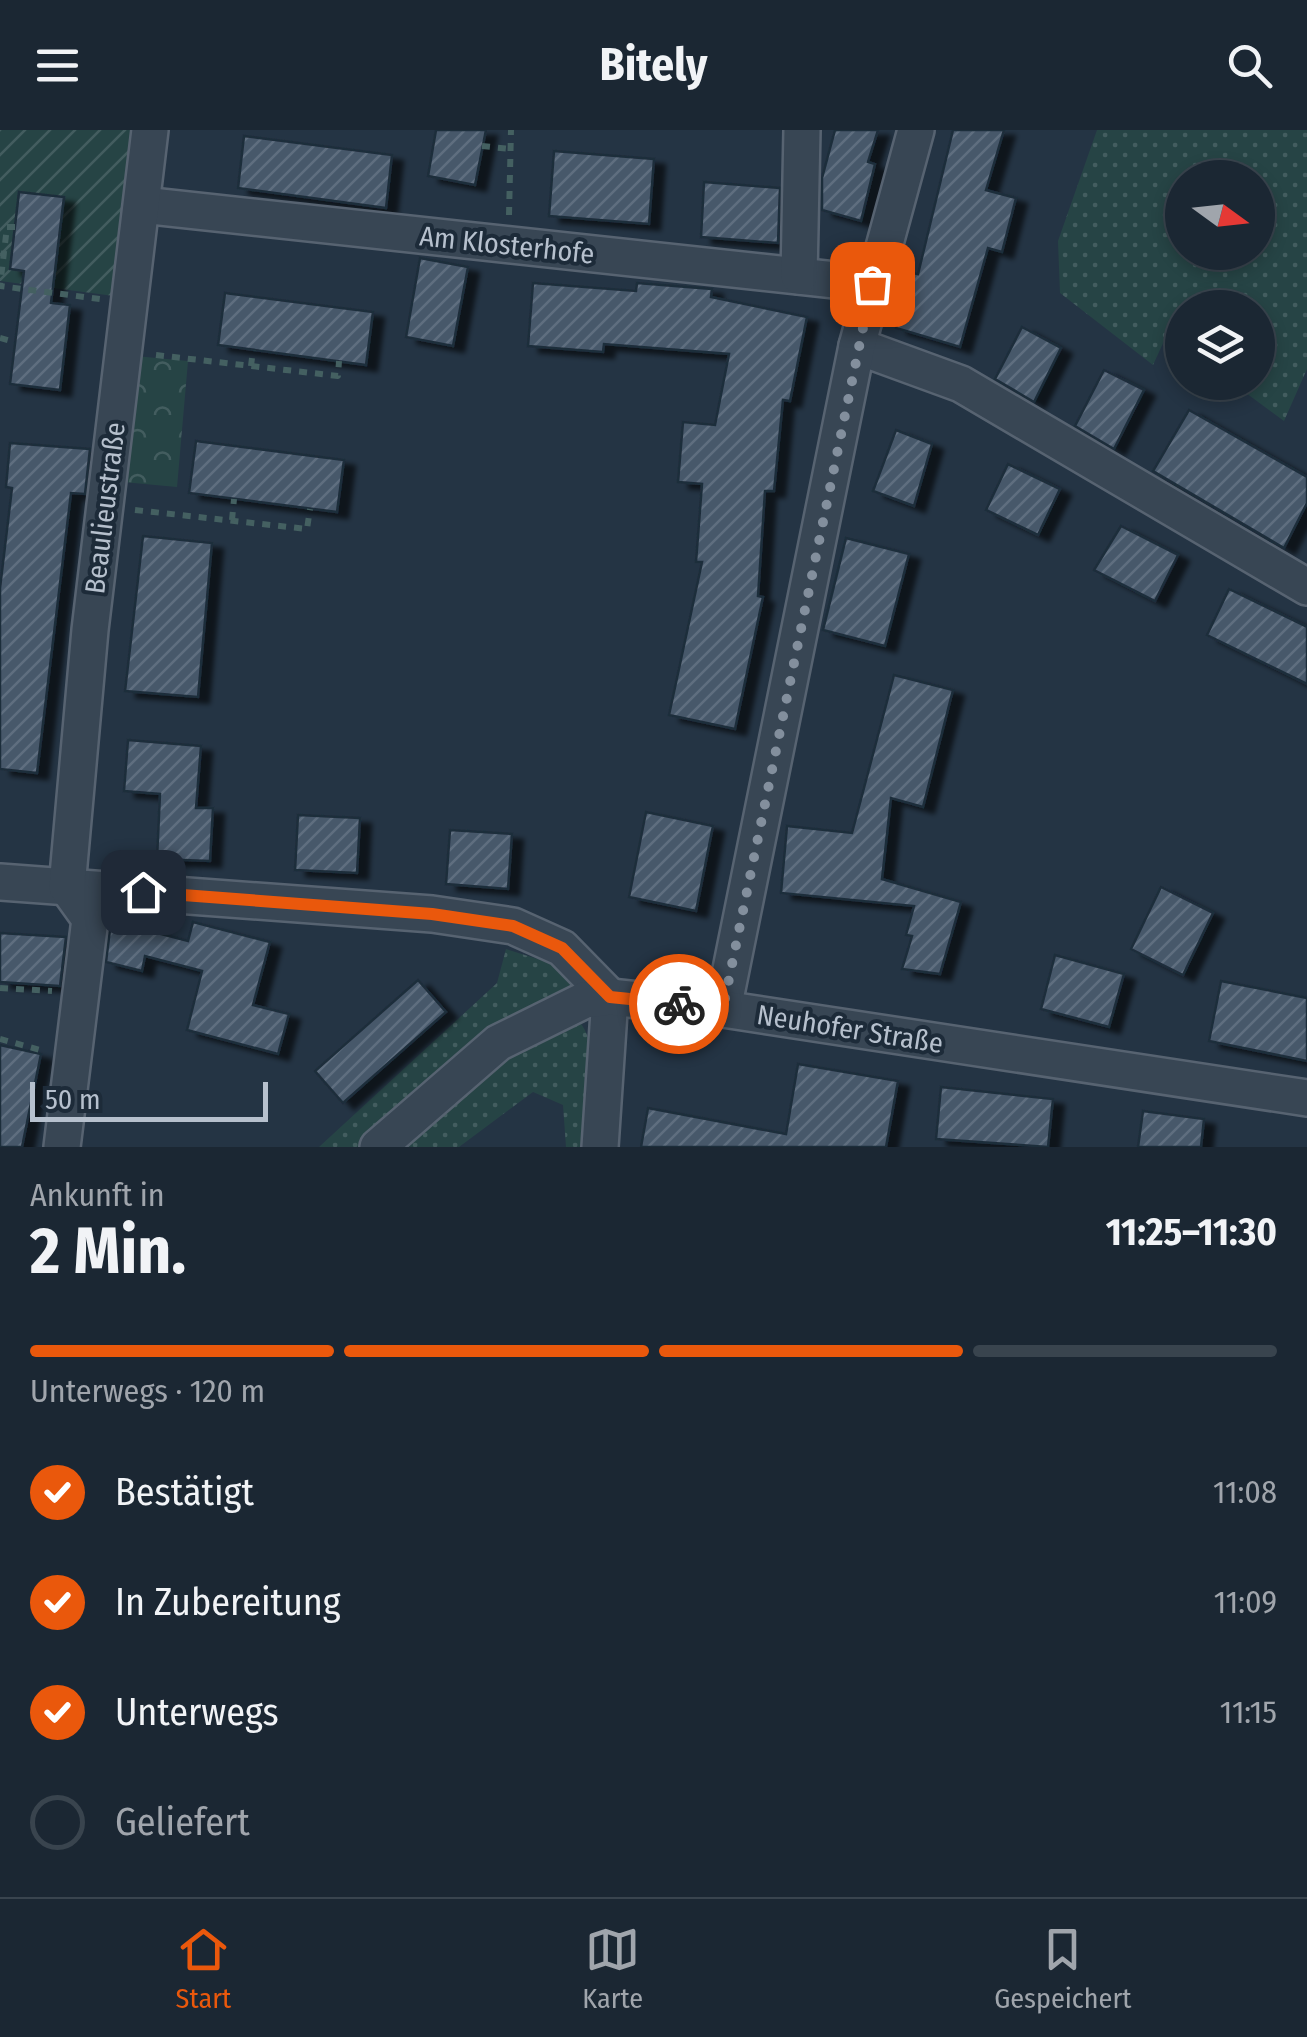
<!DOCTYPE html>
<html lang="de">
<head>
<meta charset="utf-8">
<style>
	:root { --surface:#1b2733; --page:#28333f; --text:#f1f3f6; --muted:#a0a5ac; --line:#39444e; --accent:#ea580c }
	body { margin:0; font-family:"Fira Sans Condensed",sans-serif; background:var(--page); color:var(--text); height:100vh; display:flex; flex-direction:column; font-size:38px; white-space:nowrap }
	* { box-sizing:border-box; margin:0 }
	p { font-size:32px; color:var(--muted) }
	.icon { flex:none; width:55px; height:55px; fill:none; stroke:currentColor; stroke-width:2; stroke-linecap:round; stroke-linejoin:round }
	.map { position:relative; height:1017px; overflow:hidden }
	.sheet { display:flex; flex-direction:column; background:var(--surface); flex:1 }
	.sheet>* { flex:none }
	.needle { width:65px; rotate:105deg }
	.fabs { position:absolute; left:1165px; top:30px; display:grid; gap:20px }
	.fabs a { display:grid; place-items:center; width:110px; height:110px; border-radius:50%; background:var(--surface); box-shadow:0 5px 15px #0003,0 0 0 2px var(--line); font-size:50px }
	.scale { position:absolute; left:30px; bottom:25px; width:238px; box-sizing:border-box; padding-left:10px; border:5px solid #b6c0cd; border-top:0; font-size:28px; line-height:35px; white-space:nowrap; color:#b6c0cd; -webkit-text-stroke:8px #1d2b39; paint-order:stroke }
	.pin { position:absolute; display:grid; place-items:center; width:85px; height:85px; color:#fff; margin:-42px; border-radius:20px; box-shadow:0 5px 15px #0006 }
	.courier { position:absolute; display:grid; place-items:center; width:100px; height:100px; margin:-50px; border:8px solid #ea580c; border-radius:50%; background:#fff; color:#222; box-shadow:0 2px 12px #0007 }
	.headline em { font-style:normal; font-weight:700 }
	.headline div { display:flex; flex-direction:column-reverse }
	.headline { display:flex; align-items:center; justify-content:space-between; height:170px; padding:0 30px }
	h1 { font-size:65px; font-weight:700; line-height:75px }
	.bar { display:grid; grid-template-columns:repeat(4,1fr); gap:15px 10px; align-content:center; height:120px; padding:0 30px }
	.bar i { height:12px; border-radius:8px; background:var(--line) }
	.bar .selected { background:var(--accent) }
	.bar p { grid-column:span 4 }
	ol { padding:0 30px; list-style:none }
	li { display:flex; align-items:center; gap:30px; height:110px }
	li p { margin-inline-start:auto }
	li .icon { padding:10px; border-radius:50%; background:var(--accent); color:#fff; stroke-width:4 }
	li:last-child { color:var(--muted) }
	li i { width:55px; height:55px; border:5px solid var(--line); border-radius:50% }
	header { display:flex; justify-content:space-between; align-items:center; height:130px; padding:0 30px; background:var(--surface); font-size:45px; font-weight:700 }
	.tabs { display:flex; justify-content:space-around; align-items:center; height:140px; border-top:2px solid var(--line); background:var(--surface); font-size:28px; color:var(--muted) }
	.tabs a { display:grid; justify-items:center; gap:5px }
	.tabs .selected { color:var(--accent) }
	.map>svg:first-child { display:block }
	.grass { fill:url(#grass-dots); fill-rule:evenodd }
	.park { fill:url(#park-crowns) }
	.garden { fill:url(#garden-furrows) }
	.building { fill:url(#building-hatch); stroke:#1f2d3b; stroke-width:2.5; filter:url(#shadow) }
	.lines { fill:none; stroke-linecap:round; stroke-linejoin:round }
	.minor-casing { stroke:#576371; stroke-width:40 }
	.path { stroke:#446061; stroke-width:6; stroke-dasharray:8 8; stroke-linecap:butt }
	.minor { stroke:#384654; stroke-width:35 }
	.done { stroke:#838f9d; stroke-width:10; stroke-dasharray:0 18 }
	.route { stroke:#ea580c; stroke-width:12 }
	.labels { text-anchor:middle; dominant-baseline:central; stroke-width:8; stroke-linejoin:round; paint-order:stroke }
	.street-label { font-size:28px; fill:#b6c0cd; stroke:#1d2b39 }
</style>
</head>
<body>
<header><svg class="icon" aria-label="menu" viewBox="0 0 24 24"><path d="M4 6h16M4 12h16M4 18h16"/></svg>Bitely<svg class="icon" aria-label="search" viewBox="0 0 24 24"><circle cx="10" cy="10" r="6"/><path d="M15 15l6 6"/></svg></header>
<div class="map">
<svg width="1307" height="1017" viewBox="0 0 1307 1017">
	<defs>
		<pattern id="grass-dots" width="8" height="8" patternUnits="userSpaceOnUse" patternTransform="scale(2.5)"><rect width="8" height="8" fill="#264445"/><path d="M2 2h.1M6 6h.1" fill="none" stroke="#435d5f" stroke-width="1.8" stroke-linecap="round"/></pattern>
		<pattern id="park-crowns" width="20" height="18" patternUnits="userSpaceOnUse" patternTransform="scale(2.5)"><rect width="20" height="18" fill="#264445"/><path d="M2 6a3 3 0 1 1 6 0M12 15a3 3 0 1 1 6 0" fill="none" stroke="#435d5f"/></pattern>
		<pattern id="garden-furrows" width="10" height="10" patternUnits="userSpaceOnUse" patternTransform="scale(2.5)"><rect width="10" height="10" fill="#264445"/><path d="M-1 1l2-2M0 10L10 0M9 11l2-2" fill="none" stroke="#435d5f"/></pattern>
		<pattern id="building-hatch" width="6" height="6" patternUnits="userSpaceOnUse" patternTransform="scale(2.5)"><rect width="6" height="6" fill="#47586b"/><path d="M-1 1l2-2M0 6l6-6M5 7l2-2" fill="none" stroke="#5f6e7f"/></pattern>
		<filter id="shadow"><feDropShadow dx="11" dy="6" stdDeviation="2.5" flood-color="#0009"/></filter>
	</defs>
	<rect width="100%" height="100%" fill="#243444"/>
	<g class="grass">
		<path d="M1097,0H1307V239L1284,291L1246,263L1250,253L1258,252V234L1266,211L1258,207V178L1181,174L1153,235L1060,163L1058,111ZM1182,48H1258V122H1182Z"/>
		<polygon points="506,819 573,840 571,855 494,903 362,1017 319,1017 497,853"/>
		<path d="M578,890C603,918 592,981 592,1017H566L563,975L533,962L459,1017H400L510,921Z"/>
	</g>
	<polygon class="park" points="135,226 188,231 177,357 123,352"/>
	<polygon class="garden" points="0,0 132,0 114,166 0,151"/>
	<g class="building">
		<polygon points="436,0 486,0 475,55 428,46"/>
		<polygon points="835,0 878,0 868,32 875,34 861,91 822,80 822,48"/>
		<polygon points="953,0 1004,0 986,60 1016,68 1002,122 988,118 960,217 896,198 912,143 918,144"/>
		<polygon points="244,6 392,25 386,78 238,58"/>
		<polygon points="554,21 654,29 649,94 549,86"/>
		<polygon points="704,52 780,58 778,113 701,107"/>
		<polygon points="19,62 64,67 51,173 70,175 60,260 10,254 24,141 10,139"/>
		<polygon points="420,128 468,137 453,216 406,207"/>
		<polygon points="533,153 636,161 637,153 712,159 711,167 807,187 790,271 783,270 774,361 765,361 758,466 763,467 735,599 669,585 702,432 696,432 702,354 678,352 683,292 715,295 729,224 604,214 603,222 528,216"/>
		<polygon points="225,163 373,182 366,235 218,215"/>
		<polygon points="1022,197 1061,218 1034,272 995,249"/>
		<polygon points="1104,240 1144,260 1114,319 1075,296"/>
		<polygon points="1189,280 1307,347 1307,373 1284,418 1153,341"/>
		<polygon points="896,300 932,314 914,376 873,361"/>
		<polygon points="196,311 344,330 337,382 189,363"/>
		<polygon points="10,313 90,319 85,364 71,363 37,643 0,639 0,458 12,358 6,357"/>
		<polygon points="1008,334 1060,359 1038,405 986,380"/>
		<polygon points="1121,396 1178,425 1155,471 1094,440"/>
		<polygon points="143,406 212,413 198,567 125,561"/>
		<polygon points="846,408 909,424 885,516 823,500"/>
		<polygon points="1229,459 1307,497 1307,554 1207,505"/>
		<polygon points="894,545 953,560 923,677 891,668 882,749 961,772 940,844 902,839 912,806 906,805 914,776 781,763 787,696 852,703"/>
		<polygon points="128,610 201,616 196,678 213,678 210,731 157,729 160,664 124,661"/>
		<polygon points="646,682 713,696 696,781 629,767"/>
		<polygon points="298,685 360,688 357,743 295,740"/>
		<polygon points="450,700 512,704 508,759 446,754"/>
		<polygon points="1161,757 1213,783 1183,845 1131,819"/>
		<polygon points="111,791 188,811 193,792 270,812 253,875 289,884 278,924 187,900 202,841 145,826 142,841 106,832"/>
		<polygon points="0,803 66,807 60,856 0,852"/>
		<polygon points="1055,825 1124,844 1109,897 1041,879"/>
		<polygon points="418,850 446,882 343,973 315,941"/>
		<polygon points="1221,851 1307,868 1307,931 1209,911"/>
		<polygon points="0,915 41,924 22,1017 0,1017"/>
		<polygon points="798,934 898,951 886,1017 641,1017 648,978 786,1004"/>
		<polygon points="941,957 1053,969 1048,1017 936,1009"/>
		<polygon points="1143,981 1204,989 1201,1017 1138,1017"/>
	</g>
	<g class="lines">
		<defs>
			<g id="minor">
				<polyline points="142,75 872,154"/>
				<polyline points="799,146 802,0"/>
				<polyline points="857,216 961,254 1307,457"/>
				<polyline points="0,752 432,784 513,796 562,818 610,867 600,1017"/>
				<polyline points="723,879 857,216 916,0"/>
				<polyline points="62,1017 90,789 67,757 90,500 150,0"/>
				<polyline points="378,1017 498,913 585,870 610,867 723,879 1307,968"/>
			</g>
		</defs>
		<use href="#minor" class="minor-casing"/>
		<g class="path">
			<polyline points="482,16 511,19"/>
			<polyline points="509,85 511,0"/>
			<polyline points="15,97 7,97 0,156 100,169"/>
			<polyline points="0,208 15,212"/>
			<polyline points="156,225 338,246 339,231"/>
			<polyline points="251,236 253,220"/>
			<polyline points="135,380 307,399 310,379"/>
			<polyline points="232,390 234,369"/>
			<polyline points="0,858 52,861"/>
			<polyline points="0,909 44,921"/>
		</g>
		<use href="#minor" class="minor"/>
	</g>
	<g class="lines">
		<polyline class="done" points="679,874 723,878 872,154"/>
		<polyline class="route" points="143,762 432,784 513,796 562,818 610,867 679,874"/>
	</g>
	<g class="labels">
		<g class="street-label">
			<text transform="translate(507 115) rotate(6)">Am Klosterhofe</text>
			<text transform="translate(105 378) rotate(-83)">Beaulieustraße</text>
			<text transform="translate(850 899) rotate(9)">Neuhofer Straße</text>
		</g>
	</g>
</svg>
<div class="fabs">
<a><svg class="needle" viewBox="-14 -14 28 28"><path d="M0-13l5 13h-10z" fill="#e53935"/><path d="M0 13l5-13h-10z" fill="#a0a5ac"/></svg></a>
<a><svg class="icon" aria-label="layers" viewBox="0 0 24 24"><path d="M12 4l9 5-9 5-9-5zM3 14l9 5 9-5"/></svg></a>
</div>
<div class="scale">50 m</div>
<div class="pin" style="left:872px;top:154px;background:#ea580c"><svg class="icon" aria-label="bag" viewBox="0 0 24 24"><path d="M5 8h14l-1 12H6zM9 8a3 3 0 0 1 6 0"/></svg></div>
<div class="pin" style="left:143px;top:762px;background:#1f2937"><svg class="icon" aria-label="home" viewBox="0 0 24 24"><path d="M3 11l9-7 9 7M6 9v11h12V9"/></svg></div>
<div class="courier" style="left:679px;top:874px"><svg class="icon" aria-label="bike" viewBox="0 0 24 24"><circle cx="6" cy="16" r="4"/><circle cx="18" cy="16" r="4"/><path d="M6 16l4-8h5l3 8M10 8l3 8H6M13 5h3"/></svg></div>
</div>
<section class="sheet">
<div class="headline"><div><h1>2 Min.</h1><p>Ankunft in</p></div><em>11:25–11:30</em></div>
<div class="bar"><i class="selected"></i><i class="selected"></i><i class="selected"></i><i></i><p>Unterwegs · 120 m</p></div>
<ol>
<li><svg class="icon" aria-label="check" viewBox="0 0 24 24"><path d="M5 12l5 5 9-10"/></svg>Bestätigt<p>11:08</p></li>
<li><svg class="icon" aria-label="check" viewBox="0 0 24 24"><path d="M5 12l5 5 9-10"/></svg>In Zubereitung<p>11:09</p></li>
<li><svg class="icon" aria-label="check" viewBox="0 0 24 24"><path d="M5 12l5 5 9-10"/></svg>Unterwegs<p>11:15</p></li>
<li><i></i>Geliefert</li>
</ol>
</section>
<nav class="tabs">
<a class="selected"><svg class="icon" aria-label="home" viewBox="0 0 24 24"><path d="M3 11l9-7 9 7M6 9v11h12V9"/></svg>Start</a>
<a><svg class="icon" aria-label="map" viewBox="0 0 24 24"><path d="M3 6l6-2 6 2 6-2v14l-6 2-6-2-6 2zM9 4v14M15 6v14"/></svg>Karte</a>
<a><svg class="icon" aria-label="saved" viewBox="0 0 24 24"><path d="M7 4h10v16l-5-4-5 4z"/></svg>Gespeichert</a>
</nav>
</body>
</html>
